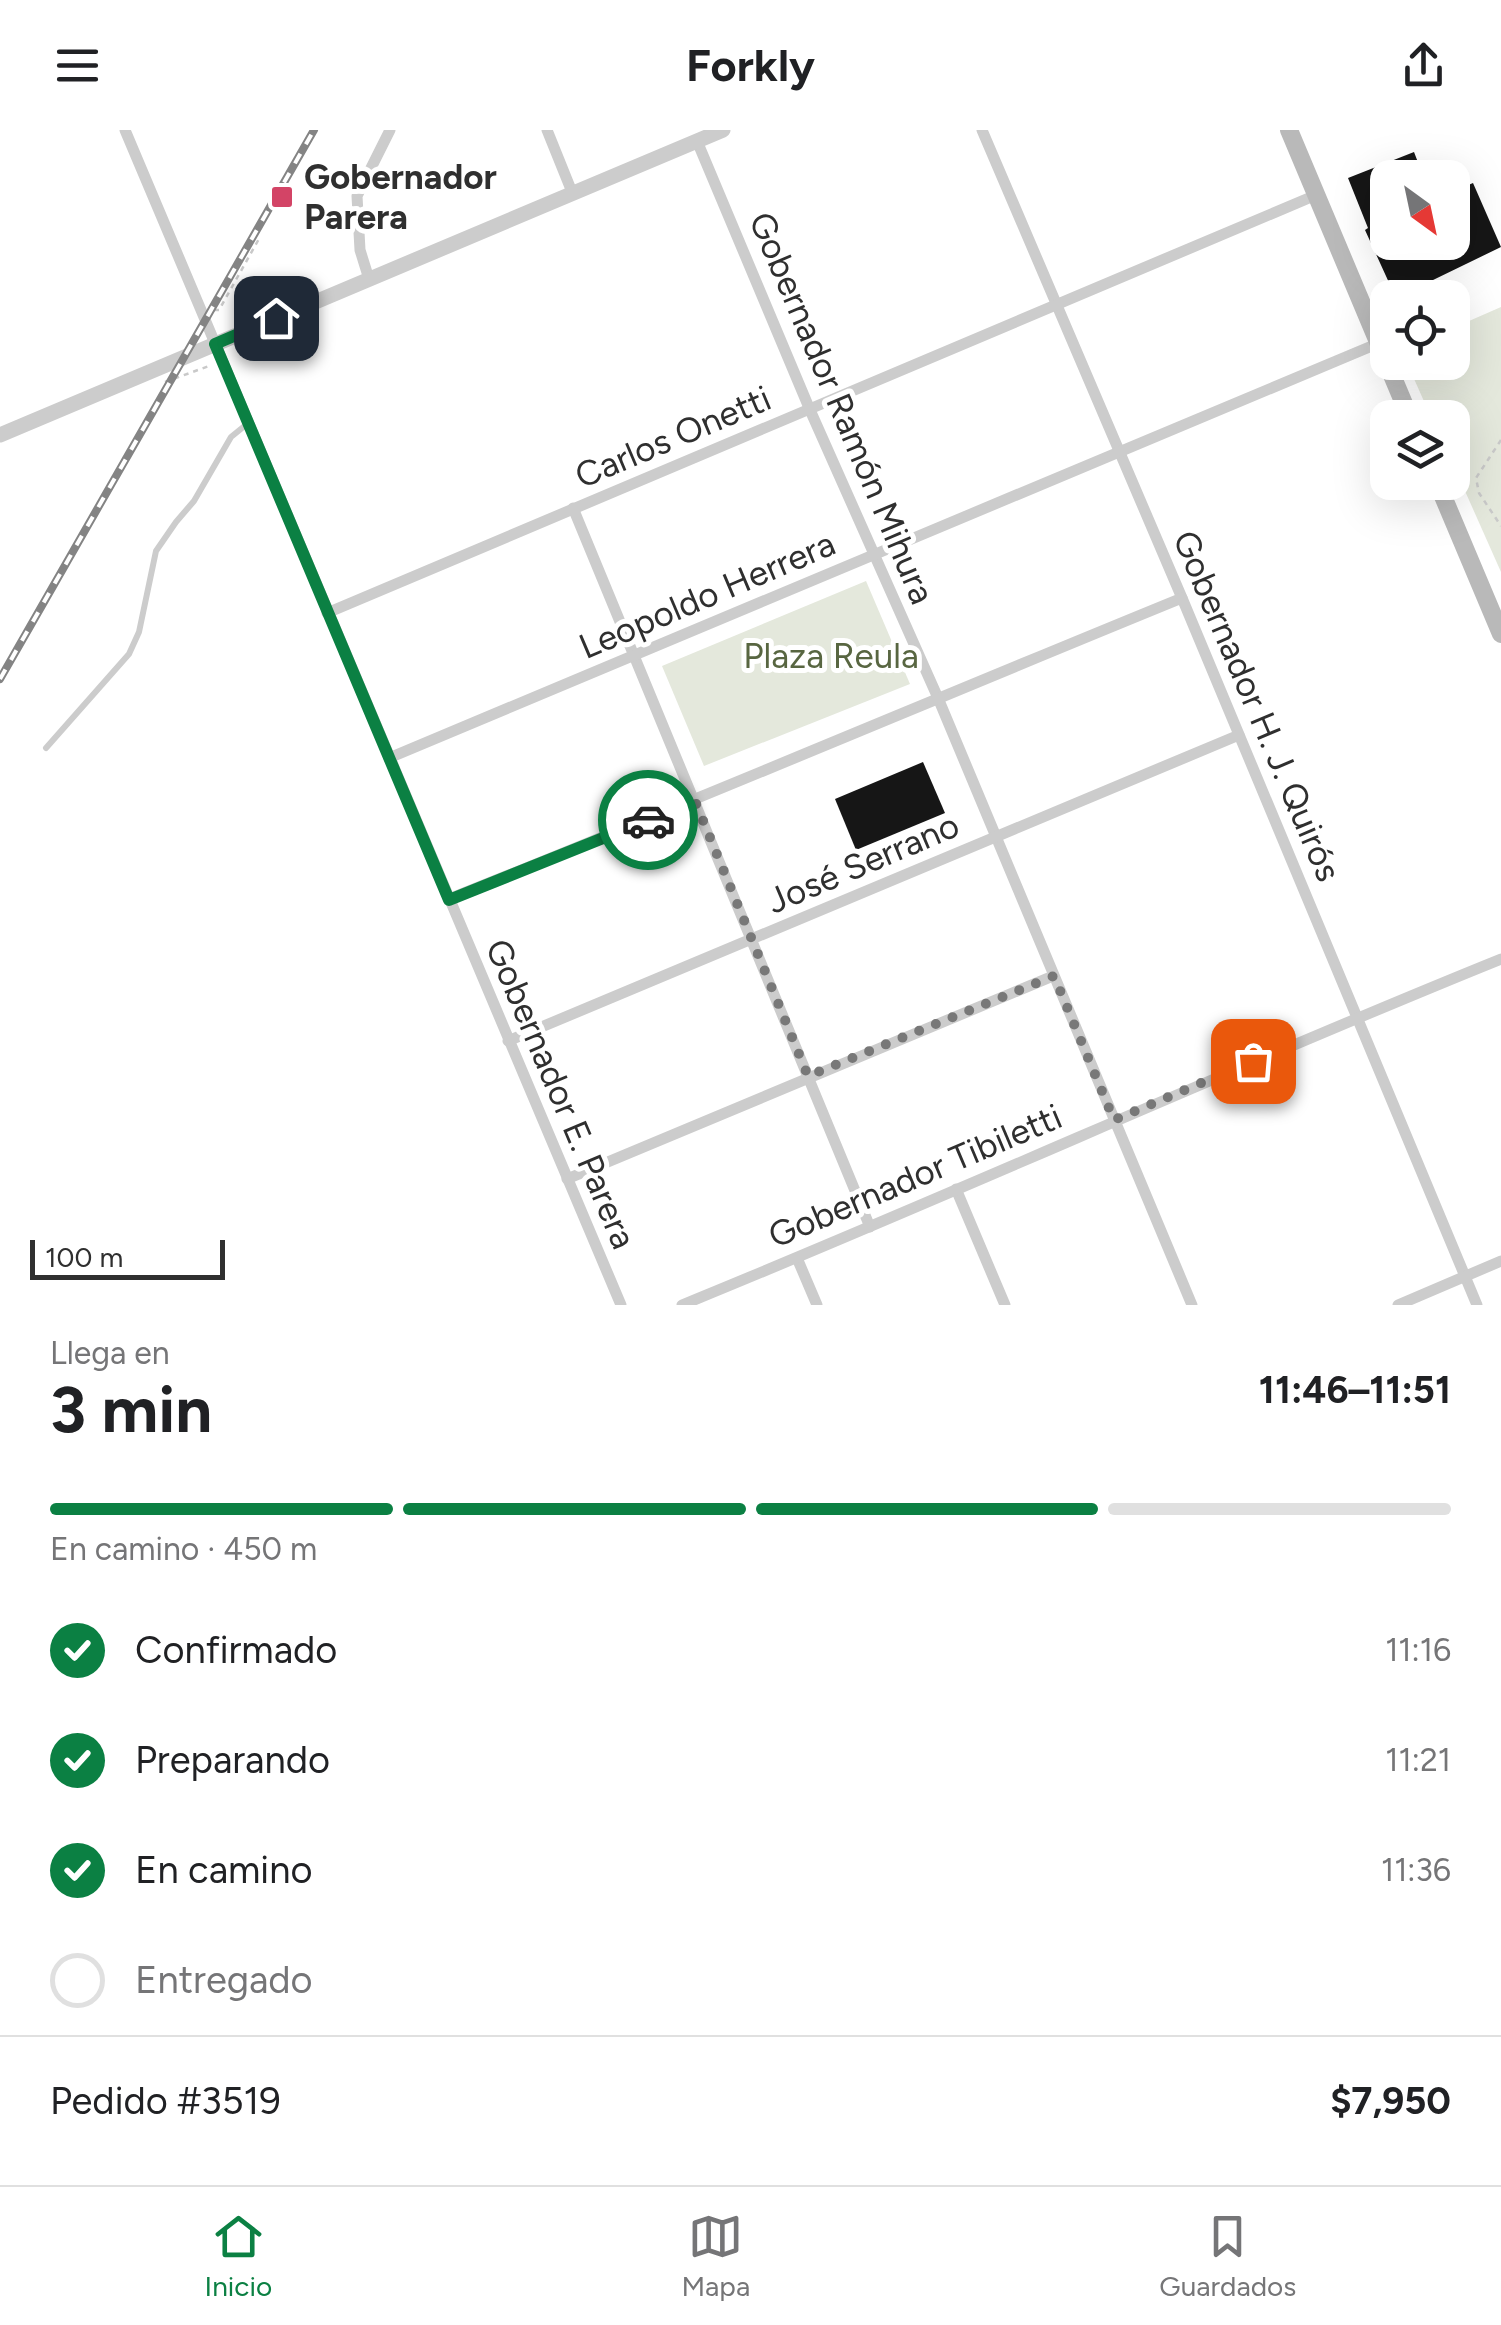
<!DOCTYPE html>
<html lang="es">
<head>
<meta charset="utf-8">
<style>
	:root { --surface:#fff; --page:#f2f2f2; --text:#202124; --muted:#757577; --line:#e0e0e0; --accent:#0b8043 }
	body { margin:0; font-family:Figtree,sans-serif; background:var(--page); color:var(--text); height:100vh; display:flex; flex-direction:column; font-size:38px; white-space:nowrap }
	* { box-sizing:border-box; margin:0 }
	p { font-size:32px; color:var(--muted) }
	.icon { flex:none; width:55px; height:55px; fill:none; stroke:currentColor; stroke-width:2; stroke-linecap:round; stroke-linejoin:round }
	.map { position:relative; height:1175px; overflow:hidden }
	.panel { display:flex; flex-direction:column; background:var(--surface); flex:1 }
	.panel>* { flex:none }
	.needle { width:65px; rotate:147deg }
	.buttons { position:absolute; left:1370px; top:30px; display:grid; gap:20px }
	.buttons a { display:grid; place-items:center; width:100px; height:100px; border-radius:20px; background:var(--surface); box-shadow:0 10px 40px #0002; font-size:50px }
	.scale { position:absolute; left:30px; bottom:25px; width:195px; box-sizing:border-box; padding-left:10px; border:5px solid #2f2f2f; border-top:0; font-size:28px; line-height:35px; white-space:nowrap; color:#2f2f2f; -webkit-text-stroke:8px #fff; paint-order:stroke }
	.pin { position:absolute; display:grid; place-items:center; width:85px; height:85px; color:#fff; margin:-42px; border-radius:20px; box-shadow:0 5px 15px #0006 }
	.courier { position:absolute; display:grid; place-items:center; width:100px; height:100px; margin:-50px; border:8px solid #0b8043; border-radius:50%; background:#fff; color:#222; box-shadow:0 2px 12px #0007 }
	.overview em { font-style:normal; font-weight:700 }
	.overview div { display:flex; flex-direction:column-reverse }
	.overview { display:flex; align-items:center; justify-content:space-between; height:170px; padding:0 50px }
	h1 { font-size:65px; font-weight:700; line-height:75px }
	.bar { display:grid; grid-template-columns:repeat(4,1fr); gap:15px 10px; align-content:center; height:120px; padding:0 50px }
	.bar i { height:12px; border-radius:8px; background:var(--line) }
	.bar .current { background:var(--accent) }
	.bar p { grid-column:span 4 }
	.line { display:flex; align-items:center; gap:25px; padding:0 50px; border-top:2px solid var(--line) }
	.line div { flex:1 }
	ol { padding:0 50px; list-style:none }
	li { display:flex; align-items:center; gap:30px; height:110px }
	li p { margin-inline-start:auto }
	li .icon { padding:10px; border-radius:50%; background:var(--accent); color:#fff; stroke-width:4 }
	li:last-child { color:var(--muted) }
	li i { width:55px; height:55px; border:5px solid var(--line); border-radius:50% }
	header { display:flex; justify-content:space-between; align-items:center; height:130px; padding:0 50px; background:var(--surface); font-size:45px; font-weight:700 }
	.menu { display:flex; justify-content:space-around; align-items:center; height:140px; border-top:2px solid var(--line); background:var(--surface); font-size:28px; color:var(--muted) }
	.menu a { display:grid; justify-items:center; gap:5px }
	.menu .current { color:var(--accent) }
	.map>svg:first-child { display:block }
	.green { fill:#e4e8dc }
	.building { fill:#161616 }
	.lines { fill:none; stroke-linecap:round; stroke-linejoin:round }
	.path { stroke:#c9c9c9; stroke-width:2.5; stroke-dasharray:5 5; stroke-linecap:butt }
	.service { stroke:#ccc; stroke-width:6 }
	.minor { stroke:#ccc; stroke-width:11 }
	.tertiary { stroke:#ccc; stroke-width:15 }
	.secondary { stroke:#b9b9b9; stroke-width:18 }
	.rail-casing { stroke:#848484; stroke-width:8 }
	.rail { stroke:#fff; stroke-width:4; stroke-dasharray:11; stroke-linecap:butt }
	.done { stroke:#787878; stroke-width:10; stroke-dasharray:0 18 }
	.route { stroke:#0b8043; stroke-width:12 }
	.poi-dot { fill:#d34466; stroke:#fff; stroke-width:4 }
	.labels { text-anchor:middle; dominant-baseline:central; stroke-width:10; stroke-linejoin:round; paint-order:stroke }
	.poi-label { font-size:35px; font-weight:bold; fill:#2f2f2f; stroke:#fff; text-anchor:start }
	.street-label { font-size:35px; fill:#2f2f2f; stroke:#fff }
	.park-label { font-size:35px; fill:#586641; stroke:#fff }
</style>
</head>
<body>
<header><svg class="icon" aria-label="menu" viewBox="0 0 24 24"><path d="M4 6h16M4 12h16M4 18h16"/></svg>Forkly<svg class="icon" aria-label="share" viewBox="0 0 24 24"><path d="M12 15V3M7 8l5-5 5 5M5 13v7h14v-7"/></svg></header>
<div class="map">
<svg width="1501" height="1175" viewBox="0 0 1501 1175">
	<rect width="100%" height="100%" fill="#fff"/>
	<g class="green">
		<polygon points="1501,177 1501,442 1453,334 1452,288 1431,287 1407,233 1452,232 1453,198"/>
		<polygon points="866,451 910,554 704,636 662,536"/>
	</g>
	<g class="building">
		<polygon points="1414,22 1424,48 1388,48 1388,112 1452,112 1452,62 1473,53 1501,117 1396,168 1365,100 1368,98 1348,48"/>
		<polygon points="923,632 945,683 856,720 835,669"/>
	</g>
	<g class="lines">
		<g class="path">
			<polyline points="214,180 219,180 260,107"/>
			<polyline points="165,252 209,236"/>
			<polyline points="1501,310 1476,348 1479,363 1501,396"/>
		</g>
		<polyline class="service" points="46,618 129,524 139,502 156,421 176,392 194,371 231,307 247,294"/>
		<g class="minor">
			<polyline points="125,0 621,1175"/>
			<polyline points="547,0 572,62"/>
			<polyline points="982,0 1182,468 1477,1175"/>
			<polyline points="697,11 810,280 938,568 1192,1175"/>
			<polyline points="369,149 360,120 357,66 390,0"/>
			<polyline points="573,378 870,1097"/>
			<path d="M327,483C656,343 987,207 1316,65"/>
			<polyline points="389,628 1379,213"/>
			<path d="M449,769C695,671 937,568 1182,468"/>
			<polyline points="508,911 1239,605"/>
			<polyline points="567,1049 1053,846"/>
			<polyline points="956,1059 1005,1175"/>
			<polyline points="797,1128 817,1175"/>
			<path d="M682,1175C957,1063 1226,940 1501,829"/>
			<polyline points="1398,1175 1501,1131"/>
		</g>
		<polyline class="tertiary" points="0,305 723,0"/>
		<g class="secondary">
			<polyline points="1289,0 1410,288"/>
			<polyline points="1437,352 1501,504"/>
		</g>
		<defs>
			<polyline id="rail" points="0,549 314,0"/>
		</defs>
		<use href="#rail" class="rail-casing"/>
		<use href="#rail" class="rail"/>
	</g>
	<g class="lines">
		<polyline class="done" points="648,690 695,671 808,946 1054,846 1114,990 1253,931"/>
		<polyline class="route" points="276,188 215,214 449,770 648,690"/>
	</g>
	<rect class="poi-dot" x="270" y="55" width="24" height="24" rx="5"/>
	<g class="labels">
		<g class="poi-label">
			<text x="304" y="47">Gobernador<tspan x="304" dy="40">Parera</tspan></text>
		</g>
		<g class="street-label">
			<text transform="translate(842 278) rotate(67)">Gobernador Ramón Mihura</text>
			<text transform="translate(673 307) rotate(-23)">Carlos Onetti</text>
			<text transform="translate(707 465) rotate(-23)">Leopoldo Herrera</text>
			<text transform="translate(1257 576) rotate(67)">Gobernador H. J. Quirós</text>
			<text transform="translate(863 733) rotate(-23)">José Serrano</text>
			<text transform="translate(561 964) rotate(67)">Gobernador E. Parera</text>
			<text transform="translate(915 1046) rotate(-23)">Gobernador Tibiletti</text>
		</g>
		<g class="park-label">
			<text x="831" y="526">Plaza Reula</text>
		</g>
	</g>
</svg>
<div class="buttons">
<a><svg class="needle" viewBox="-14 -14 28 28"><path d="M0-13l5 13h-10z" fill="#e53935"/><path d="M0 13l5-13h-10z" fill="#757577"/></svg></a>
<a><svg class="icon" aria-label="locate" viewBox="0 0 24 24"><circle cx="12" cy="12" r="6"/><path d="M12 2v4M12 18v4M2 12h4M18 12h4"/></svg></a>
<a><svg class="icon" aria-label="layers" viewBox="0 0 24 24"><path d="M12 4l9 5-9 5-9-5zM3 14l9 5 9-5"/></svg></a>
</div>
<div class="scale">100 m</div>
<div class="pin" style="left:1253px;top:931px;background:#ea580c"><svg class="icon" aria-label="bag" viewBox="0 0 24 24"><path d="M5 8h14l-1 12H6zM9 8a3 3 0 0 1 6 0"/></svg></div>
<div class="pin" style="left:276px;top:188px;background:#1f2937"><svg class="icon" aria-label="home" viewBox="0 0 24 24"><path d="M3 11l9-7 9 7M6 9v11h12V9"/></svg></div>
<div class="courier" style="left:648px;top:690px"><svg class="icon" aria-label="car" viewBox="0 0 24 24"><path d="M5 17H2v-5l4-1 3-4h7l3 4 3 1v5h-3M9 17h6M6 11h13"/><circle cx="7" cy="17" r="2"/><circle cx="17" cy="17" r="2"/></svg></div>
</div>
<section class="panel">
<div class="overview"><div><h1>3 min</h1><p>Llega en</p></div><em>11:46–11:51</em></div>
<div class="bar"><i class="current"></i><i class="current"></i><i class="current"></i><i></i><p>En camino · 450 m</p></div>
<ol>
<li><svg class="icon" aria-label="check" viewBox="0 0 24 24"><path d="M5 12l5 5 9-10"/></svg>Confirmado<p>11:16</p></li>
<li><svg class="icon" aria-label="check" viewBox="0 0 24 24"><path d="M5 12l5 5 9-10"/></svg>Preparando<p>11:21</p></li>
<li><svg class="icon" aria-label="check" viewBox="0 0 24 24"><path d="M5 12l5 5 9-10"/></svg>En camino<p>11:36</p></li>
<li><i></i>Entregado</li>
</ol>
<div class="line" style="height:130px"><div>Pedido #3519</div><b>$7,950</b></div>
</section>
<nav class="menu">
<a class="current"><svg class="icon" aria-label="home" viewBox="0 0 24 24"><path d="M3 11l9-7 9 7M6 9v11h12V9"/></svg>Inicio</a>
<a><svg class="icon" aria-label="map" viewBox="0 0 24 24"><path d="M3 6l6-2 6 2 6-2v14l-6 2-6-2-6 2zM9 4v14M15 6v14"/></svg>Mapa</a>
<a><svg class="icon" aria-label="saved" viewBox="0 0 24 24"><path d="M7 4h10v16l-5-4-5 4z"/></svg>Guardados</a>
</nav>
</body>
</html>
